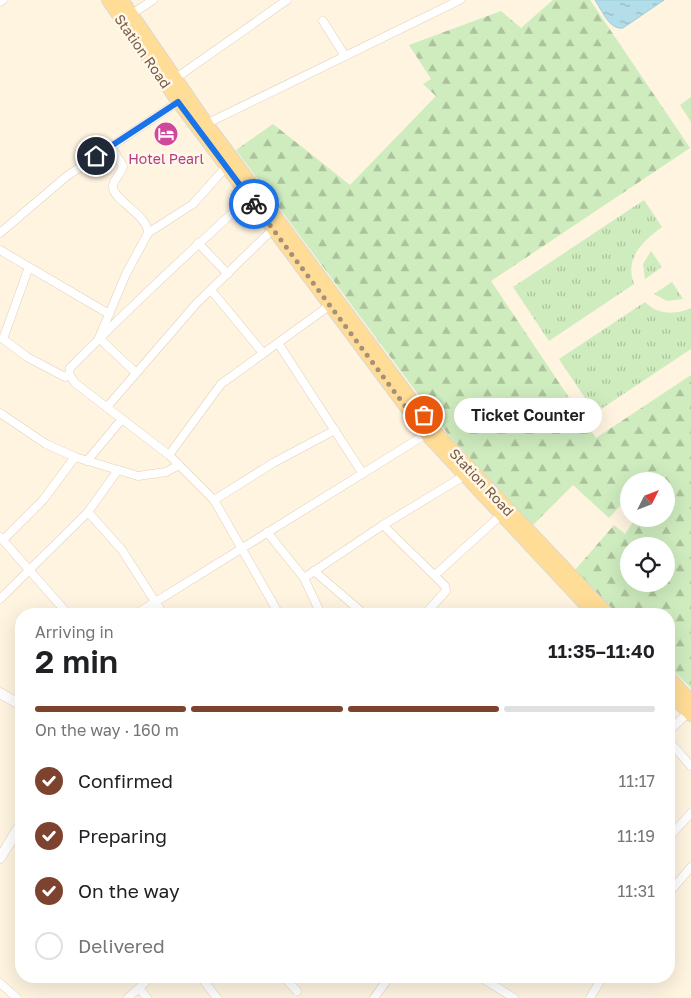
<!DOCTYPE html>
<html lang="en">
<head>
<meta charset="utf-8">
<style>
	:root { --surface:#fff; --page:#f2f2f2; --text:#202124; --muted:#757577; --line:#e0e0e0; --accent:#7e432e }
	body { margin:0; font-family:"Golos Text",sans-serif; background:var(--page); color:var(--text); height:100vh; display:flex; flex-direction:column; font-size:19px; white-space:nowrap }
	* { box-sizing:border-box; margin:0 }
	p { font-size:16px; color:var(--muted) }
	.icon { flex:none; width:28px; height:28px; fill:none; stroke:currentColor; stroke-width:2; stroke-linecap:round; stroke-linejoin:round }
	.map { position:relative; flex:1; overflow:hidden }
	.side { position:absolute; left:15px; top:608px; width:660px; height:375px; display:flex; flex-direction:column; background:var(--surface); border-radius:20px; box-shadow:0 5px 20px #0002 }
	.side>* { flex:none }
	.needle { width:32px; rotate:48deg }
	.controls { position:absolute; left:620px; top:472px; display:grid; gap:10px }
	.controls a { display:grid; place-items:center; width:55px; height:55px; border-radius:50%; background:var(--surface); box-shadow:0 5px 20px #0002; font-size:25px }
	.pin { position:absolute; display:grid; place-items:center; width:42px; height:42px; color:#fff; margin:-21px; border:2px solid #fff; border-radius:50%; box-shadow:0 1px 5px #0007 }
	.courier { position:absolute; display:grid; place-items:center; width:50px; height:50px; margin:-25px; border:4px solid #1a73e8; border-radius:50%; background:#fff; color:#222; box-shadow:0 1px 6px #0007 }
	.bubble { position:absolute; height:35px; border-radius:18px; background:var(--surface); box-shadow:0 5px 20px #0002; font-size:16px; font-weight:600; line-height:35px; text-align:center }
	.headline em { font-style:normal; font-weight:600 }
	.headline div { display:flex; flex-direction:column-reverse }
	.headline { display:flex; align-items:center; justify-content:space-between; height:85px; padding:0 20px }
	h1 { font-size:32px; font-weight:600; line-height:38px }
	.bar { display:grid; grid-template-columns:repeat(4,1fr); gap:8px 5px; align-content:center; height:60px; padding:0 20px }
	.bar i { height:6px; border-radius:4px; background:var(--line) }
	.bar .current { background:var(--accent) }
	.bar p { grid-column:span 4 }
	ol { padding:0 20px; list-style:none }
	li { display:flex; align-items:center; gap:15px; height:55px }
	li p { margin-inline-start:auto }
	li .icon { padding:5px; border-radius:50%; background:var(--accent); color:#fff; stroke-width:4 }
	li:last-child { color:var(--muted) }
	li i { width:28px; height:28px; border:2px solid var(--line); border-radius:50% }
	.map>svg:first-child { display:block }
	.grass { fill:url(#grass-tufts) }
	.forest { fill:url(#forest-firs); fill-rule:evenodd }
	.water { fill:url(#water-ripples); stroke:#99cedb }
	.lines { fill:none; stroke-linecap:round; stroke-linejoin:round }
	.minor-casing { stroke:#e3d0bc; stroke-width:9 }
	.tertiary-casing { stroke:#e3d0bc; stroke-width:11 }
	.primary-casing { stroke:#ded7d2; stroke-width:14 }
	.minor { stroke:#fff; stroke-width:8 }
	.tertiary { stroke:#fff; stroke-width:10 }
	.primary { stroke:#ffdd96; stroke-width:12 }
	.done { stroke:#a6907b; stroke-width:5; stroke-dasharray:0 9 }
	.route { stroke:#1a73e8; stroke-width:6 }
	.labels { text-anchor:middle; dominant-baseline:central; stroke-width:5; stroke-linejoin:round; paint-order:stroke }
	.street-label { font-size:14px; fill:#775a45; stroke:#fff7e8 }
	.hotel-label { font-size:14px; fill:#b23c85; stroke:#fff7e8 }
</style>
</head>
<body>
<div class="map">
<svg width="691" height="998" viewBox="0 0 691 998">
	<defs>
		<pattern id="grass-tufts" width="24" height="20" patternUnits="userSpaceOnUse" patternTransform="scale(1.25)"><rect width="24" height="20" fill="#ceecbe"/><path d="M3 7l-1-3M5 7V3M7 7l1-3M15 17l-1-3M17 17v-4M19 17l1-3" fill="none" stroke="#acc29c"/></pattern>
		<pattern id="forest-firs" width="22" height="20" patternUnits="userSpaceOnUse" patternTransform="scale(1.25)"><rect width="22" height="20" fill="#ceecbe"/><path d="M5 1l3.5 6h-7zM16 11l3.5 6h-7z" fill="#acc29c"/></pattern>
		<pattern id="water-ripples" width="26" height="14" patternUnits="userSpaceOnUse" patternTransform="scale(1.25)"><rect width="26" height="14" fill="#b3dee9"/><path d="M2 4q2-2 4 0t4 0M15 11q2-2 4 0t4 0" fill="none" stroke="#96b7bf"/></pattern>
	</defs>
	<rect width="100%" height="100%" fill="#fef4e0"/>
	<g class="grass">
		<polygon points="691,97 691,122 680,105"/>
		<path d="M644,200L662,227C643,241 624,258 634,284L549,341L513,287Z"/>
		<polygon points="651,251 662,267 645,279 643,264"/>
		<polygon points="672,282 683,299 667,301 654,294"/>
		<path d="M645,302C657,315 676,315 691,308V349L595,413L559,359Z"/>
	</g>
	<path class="forest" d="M553,0H590L690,148L491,281L596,438L691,375V688L669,666V614H617L575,570L614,525L625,534L635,519H666V481H629V496L609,518L573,485L532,526L447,433L236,150L273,124L350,185L436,96L423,84L431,79L409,45L501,11L521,28ZM629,546H666V584H629Z"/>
	<path class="water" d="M595,0H664L623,28C609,30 602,10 595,0Z"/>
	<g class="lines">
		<defs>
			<g id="minor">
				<polyline points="0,2 3,0"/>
				<polyline points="132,14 153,0"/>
				<polyline points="323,21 345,56"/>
				<polyline points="176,78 287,0"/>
				<polyline points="204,125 460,0"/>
				<path d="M111,146L123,166C122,174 112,180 113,187C113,200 148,215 148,233L126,274L99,338L136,373"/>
				<path d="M249,198C188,253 128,309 70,368L69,374L75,383L169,455L214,500L279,614"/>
				<polyline points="0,233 67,176 178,102"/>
				<polyline points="148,233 193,204 226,167"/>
				<polyline points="198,243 228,274"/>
				<polyline points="0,250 109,314"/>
				<polyline points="29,267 3,339 27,357 65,377"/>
				<polyline points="211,290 263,353"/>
				<polyline points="278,343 363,474"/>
				<polyline points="107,407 196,304 274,228"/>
				<polyline points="0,413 46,444 75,457 138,476 166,472 179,465"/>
				<polyline points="169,455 221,384 329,306"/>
				<polyline points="87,461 122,419"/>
				<polyline points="214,500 273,463 335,430"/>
				<polyline points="88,512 122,550 163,614"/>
				<polyline points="383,525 445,586 446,591 425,614"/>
				<polyline points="267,532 304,578 321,614"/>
				<polyline points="0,537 68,614"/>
				<polyline points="3,540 43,500 75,457"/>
				<polyline points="314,571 364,614"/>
				<polyline points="435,575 500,516"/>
				<polyline points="304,578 383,525 464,476"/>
				<polyline points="0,599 88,512 118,470"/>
				<polyline points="136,614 428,433"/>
				<polyline points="669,731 691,710"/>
				<polyline points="669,741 691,766"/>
				<polyline points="669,837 691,813"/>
				<polyline points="669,893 691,867"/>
				<polyline points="200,976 217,998"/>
				<polyline points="283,976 297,991"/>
				<polyline points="479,976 514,998"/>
				<polyline points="0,983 17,998"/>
				<polyline points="139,988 147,998"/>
				<polyline points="128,998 152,976"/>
				<polyline points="374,998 390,976"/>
				<polyline points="590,998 603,976"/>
			</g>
			<g id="tertiary">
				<polyline points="0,693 21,705"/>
				<polyline points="0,858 21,824"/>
			</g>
			<g id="primary">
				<polyline points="108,0 178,102 426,434 594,614"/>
				<polyline points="122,0 207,124 434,430 608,614"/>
				<polyline points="669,677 691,701"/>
				<polyline points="669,693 691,715"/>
			</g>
		</defs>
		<use href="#minor" class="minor-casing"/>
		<use href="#tertiary" class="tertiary-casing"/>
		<use href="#primary" class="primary-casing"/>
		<use href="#minor" class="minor"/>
		<use href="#tertiary" class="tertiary"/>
		<use href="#primary" class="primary"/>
	</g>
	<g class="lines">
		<polyline class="done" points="254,204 426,434 434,430 424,415"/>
		<polyline class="route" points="96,156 178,102 254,204"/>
	</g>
	<defs>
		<symbol id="hotel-disc" viewBox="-11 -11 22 22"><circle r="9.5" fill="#d1479c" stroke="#fff7e8"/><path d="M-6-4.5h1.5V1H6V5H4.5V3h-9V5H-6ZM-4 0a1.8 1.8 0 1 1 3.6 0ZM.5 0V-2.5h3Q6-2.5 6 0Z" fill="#fff"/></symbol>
	</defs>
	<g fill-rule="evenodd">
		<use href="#hotel-disc" x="152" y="120" width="28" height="28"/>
	</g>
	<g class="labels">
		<g class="street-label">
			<text transform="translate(143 51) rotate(55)">Station Road</text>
			<text transform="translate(482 482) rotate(47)">Station Road</text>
		</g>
		<g class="hotel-label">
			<text x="166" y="158">Hotel Pearl</text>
		</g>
	</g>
</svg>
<div class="controls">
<a><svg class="needle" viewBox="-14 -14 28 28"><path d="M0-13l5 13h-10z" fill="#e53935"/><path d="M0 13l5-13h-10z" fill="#757577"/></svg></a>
<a><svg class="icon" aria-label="locate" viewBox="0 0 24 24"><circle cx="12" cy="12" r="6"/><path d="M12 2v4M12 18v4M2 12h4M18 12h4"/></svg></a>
</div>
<div class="pin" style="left:424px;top:415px;background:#ea580c"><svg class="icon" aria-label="bag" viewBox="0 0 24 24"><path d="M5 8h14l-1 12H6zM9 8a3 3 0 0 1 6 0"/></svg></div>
<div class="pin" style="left:96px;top:156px;background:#1f2937"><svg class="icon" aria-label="home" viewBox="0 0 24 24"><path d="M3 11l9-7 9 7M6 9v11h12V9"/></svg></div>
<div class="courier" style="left:254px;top:204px"><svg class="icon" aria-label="bike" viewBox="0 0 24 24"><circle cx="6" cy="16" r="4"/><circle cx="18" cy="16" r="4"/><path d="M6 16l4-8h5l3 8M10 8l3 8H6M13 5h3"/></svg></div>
<div class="bubble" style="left:454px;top:398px;width:148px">Ticket Counter</div>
<section class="side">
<div class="headline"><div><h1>2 min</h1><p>Arriving in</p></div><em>11:35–11:40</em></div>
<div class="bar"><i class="current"></i><i class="current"></i><i class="current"></i><i></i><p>On the way · 160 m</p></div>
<ol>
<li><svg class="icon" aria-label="check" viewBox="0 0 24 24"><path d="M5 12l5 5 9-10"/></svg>Confirmed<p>11:17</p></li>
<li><svg class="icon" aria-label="check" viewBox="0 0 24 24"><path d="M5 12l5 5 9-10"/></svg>Preparing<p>11:19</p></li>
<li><svg class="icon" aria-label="check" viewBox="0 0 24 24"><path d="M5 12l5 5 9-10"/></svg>On the way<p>11:31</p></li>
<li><i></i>Delivered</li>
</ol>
</section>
</div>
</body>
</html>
